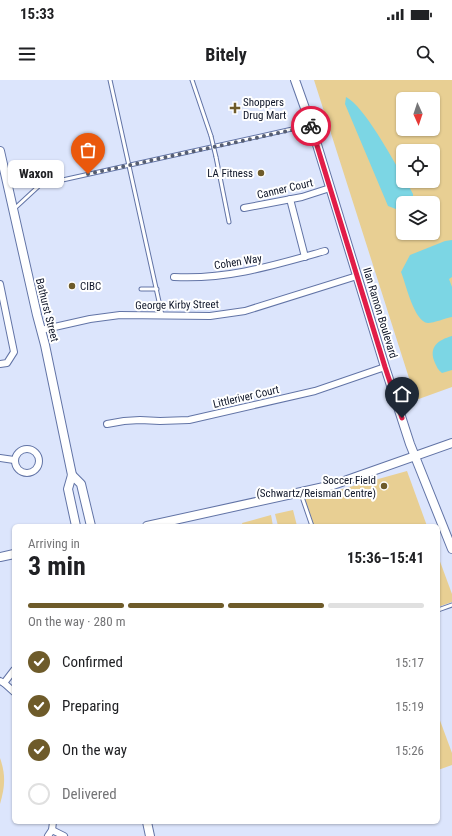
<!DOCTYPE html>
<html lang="en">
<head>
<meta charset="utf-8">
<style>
	:root { --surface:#fff; --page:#f2f2f2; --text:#202124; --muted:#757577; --line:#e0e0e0; --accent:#6e5b2a }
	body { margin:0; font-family:"Roboto Condensed",sans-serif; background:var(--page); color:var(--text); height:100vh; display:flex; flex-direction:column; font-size:15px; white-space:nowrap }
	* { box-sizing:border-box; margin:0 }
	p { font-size:13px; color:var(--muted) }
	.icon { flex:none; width:22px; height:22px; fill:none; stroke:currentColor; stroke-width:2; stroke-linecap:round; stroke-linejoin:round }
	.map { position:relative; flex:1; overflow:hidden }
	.details { position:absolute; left:12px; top:444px; width:428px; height:300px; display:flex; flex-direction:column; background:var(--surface); border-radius:6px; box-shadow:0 1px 3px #0004 }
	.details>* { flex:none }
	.needle { width:26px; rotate:177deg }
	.controls { position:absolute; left:396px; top:12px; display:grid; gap:8px }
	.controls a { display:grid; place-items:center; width:44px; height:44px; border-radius:6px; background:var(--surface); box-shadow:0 1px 3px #0004; font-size:20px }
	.pin { position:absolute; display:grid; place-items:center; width:34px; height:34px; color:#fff; margin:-41px -17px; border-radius:50% 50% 50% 0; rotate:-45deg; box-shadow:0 0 4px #0007 }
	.pin .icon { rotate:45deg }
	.courier { position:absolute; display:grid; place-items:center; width:40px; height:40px; margin:-20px; border:3px solid #e11d48; border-radius:50%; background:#fff; color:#222; box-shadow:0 1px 5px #0007 }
	.bubble { position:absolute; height:28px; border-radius:6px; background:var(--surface); box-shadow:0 1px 3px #0004; font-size:13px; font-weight:700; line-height:28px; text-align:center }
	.headline em { font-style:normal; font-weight:700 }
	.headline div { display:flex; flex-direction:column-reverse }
	.headline { display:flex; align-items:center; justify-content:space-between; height:68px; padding:0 16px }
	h1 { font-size:26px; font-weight:700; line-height:30px }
	.bar { display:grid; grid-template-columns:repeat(4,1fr); gap:6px 4px; align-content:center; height:48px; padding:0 16px }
	.bar i { height:5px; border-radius:3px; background:var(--line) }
	.bar .on { background:var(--accent) }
	.bar p { grid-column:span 4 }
	ol { padding:0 16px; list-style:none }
	li { display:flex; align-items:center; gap:12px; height:44px }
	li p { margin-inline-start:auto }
	li .icon { padding:4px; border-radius:50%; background:var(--accent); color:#fff; stroke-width:4 }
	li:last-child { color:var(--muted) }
	li i { width:22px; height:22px; border:2px solid var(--line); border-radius:50% }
	.status { display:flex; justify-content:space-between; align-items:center; height:28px; padding:0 20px; background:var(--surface); direction:ltr }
	.status svg { height:11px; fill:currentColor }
	header { display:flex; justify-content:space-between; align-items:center; height:52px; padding:0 16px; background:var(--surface); font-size:18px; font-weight:700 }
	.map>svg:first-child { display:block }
	.green { fill:#e8cf93; fill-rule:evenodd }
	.water { fill:#7cd6e4 }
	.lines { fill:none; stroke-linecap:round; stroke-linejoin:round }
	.lane-casing { stroke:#6274a6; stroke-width:5 }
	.street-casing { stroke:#6274a6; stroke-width:8 }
	.secondary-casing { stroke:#6274a6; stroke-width:10 }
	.lane { stroke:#fff; stroke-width:3 }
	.street { stroke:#fff; stroke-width:6 }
	.secondary { stroke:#fff; stroke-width:8 }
	.lane-bridge-casing { stroke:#6274a6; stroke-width:5; stroke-linecap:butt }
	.lane-bridge { stroke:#fff; stroke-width:3 }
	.done { stroke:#565e72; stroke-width:4; stroke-dasharray:0 7.2 }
	.route { stroke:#e11d48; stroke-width:5 }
	.poi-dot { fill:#6e5b2a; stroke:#fff; stroke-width:1.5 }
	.labels { text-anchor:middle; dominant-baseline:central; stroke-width:4; stroke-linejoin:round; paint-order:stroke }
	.poi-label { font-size:11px; fill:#0e1528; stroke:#fff; text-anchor:start }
	.street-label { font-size:11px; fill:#0e1528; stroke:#fff }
</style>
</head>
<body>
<div class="status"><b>15:33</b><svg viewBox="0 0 49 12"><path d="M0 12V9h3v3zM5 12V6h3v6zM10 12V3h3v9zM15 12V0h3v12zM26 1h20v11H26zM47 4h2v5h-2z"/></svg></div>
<header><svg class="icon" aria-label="menu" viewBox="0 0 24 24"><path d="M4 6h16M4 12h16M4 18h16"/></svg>Bitely<svg class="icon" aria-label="search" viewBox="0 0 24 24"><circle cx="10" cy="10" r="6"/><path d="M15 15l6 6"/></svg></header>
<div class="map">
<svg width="452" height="756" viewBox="0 0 452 756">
	<rect width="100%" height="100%" fill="#dce5fc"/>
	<g class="green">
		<path d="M314,0H452V307L416,320ZM403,19H433V49H403ZM403,71H433V101H403ZM403,123H433V153H403Z"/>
		<polygon points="407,391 427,446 313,446 303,420"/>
		<polygon points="293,430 297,446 278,446 275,434"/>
		<polygon points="271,435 273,446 243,446 242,443"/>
		<polygon points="438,476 452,514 452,522 438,527"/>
		<polygon points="438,635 452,673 452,685 438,690"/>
		<path d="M0,678C6,695 5,707 0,724Z"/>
	</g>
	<g class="water">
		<path d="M346,17C364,26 392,78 403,97V101H406L413,114V123H403V130L401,131L388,126L345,24Z"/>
		<path d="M452,160V197L449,199L452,207V237C446,238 434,243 428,243C414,242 406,204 401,192L410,175L445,161Z"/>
		<path d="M452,256V290L442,293C438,290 437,287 435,283C428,267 438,260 452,256Z"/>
	</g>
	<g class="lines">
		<defs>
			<g id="lane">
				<polyline points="110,0 162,235"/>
				<polyline points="192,0 211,56"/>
				<polyline points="216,77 229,142"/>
				<polyline points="7,97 40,105 310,45"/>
				<polyline points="14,129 40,105"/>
				<polyline points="141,209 157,209"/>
				<polyline points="301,414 312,446"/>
				<polyline points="438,530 452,525"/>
			</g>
			<g id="street">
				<polyline points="290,119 305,177"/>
				<polyline points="244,128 302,117 330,108"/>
				<path d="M174,197C227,200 275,185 325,171"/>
				<polyline points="0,204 14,272 7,283 0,284"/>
				<polyline points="41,250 90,239 120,235 210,236 245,231 357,196"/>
				<polyline points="107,344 124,341 140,340 160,341 189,340 315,311 385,287"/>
				<circle cx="27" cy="381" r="12"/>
				<polyline points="0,378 14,380"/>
				<polyline points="0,601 4,603 14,612"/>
				<polyline points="4,603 14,590"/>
				<polyline points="52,750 64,756"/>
				<polyline points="48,756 52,750 53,742"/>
			</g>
			<g id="secondary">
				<polyline points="295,0 311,45 385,287 410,364 452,469"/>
				<polyline points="0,71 37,235 45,265 72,395 68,409 76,446"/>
				<polyline points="72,395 81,404 91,446"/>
				<polyline points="147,446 333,405 452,363"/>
				<polyline points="0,477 14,474"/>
				<polyline points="147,742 150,756"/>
			</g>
		</defs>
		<use href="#lane" class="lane-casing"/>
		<use href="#street" class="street-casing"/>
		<use href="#secondary" class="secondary-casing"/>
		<use href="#lane" class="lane"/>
		<use href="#street" class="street"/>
		<use href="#secondary" class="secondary"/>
		<defs>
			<polyline id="lane-bridge" points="211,56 216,77"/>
		</defs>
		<use href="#lane-bridge" class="lane-bridge-casing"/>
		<use href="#lane-bridge" class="lane-bridge"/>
	</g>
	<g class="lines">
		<polyline class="done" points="88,94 311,46"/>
		<polyline class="route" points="311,46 385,287 402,338"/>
	</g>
	<g class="poi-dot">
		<path d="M233 22h4v4h4v4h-4v4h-4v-4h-4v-4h4z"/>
		<circle cx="261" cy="93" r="4"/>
		<circle cx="72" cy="206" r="4"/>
		<circle cx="384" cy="406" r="4"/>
	</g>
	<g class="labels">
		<g class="poi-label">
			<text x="243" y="22">Shoppers<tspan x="243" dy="13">Drug Mart</tspan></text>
			<text x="253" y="93" text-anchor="end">LA Fitness</text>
			<text x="80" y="206">CIBC</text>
			<text x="376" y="400" text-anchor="end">Soccer Field<tspan x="376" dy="13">(Schwartz/Reisman Centre)</tspan></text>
		</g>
		<g class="street-label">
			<text transform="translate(285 109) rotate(-13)">Canner Court</text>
			<text transform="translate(238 182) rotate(-9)">Cohen Way</text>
			<text transform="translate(177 225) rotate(-1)">George Kirby Street</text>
			<text transform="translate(47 230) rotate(76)">Bathurst Street</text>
			<text transform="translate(380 233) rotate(73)">Ilan Ramon Boulevard</text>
			<text transform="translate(246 317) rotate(-13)">Littleriver Court</text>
		</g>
	</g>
</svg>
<div class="controls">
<a><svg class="needle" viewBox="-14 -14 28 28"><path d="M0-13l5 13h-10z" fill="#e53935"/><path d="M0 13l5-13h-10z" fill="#757577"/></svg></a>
<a><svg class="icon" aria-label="locate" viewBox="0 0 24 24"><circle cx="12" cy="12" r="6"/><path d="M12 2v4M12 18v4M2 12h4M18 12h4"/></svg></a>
<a><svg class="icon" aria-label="layers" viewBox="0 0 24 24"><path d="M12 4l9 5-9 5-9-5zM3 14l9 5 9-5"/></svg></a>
</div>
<div class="pin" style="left:88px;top:94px;background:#ea580c"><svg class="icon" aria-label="bag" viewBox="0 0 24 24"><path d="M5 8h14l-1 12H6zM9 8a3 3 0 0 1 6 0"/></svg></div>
<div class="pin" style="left:402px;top:338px;background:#1f2937"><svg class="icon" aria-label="home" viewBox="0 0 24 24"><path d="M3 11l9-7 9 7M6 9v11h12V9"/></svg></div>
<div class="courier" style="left:311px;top:46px"><svg class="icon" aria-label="bike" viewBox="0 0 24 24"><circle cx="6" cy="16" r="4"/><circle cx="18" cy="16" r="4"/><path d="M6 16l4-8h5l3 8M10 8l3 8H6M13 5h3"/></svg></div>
<div class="bubble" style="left:8px;top:80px;width:56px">Waxon</div>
<section class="details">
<div class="headline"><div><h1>3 min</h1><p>Arriving in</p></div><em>15:36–15:41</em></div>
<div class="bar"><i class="on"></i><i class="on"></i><i class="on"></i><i></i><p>On the way · 280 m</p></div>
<ol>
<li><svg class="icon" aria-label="check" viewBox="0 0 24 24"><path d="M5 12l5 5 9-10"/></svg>Confirmed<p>15:17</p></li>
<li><svg class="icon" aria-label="check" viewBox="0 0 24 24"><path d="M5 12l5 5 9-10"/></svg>Preparing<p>15:19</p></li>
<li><svg class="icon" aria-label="check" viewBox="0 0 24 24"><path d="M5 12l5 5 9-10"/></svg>On the way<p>15:26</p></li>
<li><i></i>Delivered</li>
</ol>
</section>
</div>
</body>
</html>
